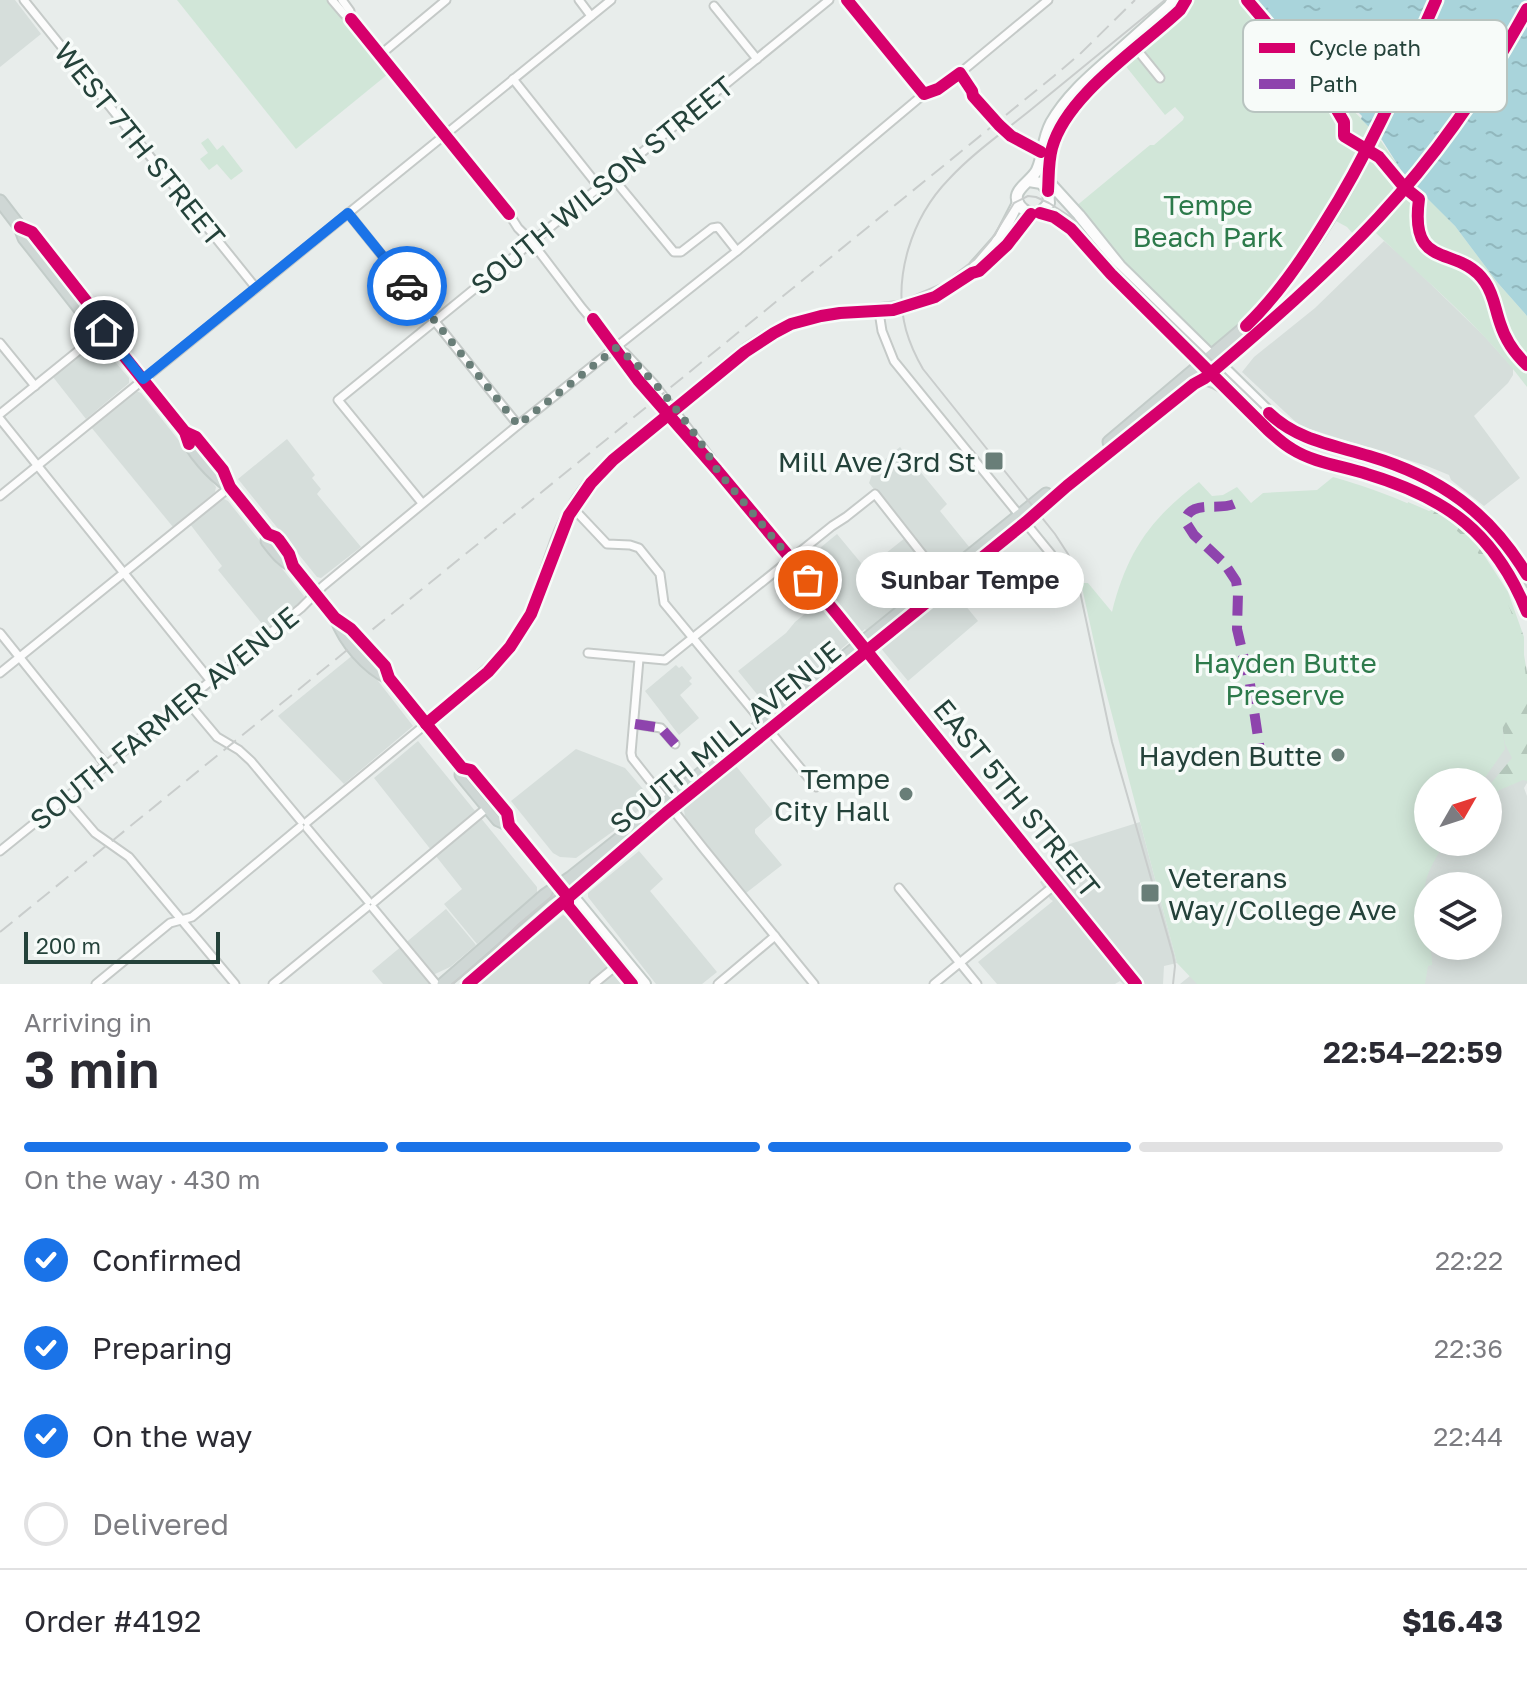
<!DOCTYPE html>
<html lang="en">
<head>
<meta charset="utf-8">
<style>
	:root { --surface:#fff; --page:#f2f2f3; --text:#2b2b33; --muted:#7c7c81; --line:#e1e1e2; --accent:#1a73e8 }
	body { margin:0; font-family:"Golos Text",sans-serif; background:var(--page); color:var(--text); height:100vh; display:flex; flex-direction:column; font-size:30px; white-space:nowrap }
	* { box-sizing:border-box; margin:0 }
	p { font-size:26px; color:var(--muted) }
	.icon { flex:none; width:44px; height:44px; fill:none; stroke:currentColor; stroke-width:2; stroke-linecap:round; stroke-linejoin:round }
	.map { position:relative; height:984px; overflow:hidden }
	.sheet { display:flex; flex-direction:column; background:var(--surface); flex:1 }
	.sheet>* { flex:none }
	.needle { width:52px; rotate:51deg }
	.fabs { position:absolute; left:1414px; top:768px; display:grid; gap:16px }
	.fabs a { display:grid; place-items:center; width:88px; height:88px; border-radius:50%; background:var(--surface); box-shadow:0 4px 20px #0003; font-size:40px }
	.scale { position:absolute; left:24px; bottom:20px; width:196px; box-sizing:border-box; padding-left:8px; border:4px solid #24423a; border-top:0; font-size:22px; line-height:28px; white-space:nowrap; color:#24423a; -webkit-text-stroke:6px #f7fbf9; paint-order:stroke }
	.pin { position:absolute; display:grid; place-items:center; width:68px; height:68px; color:#fff; margin:-34px; border:4px solid #fff; border-radius:50%; box-shadow:0 2px 8px #0007 }
	.courier { position:absolute; display:grid; place-items:center; width:80px; height:80px; margin:-40px; border:6px solid #1a73e8; border-radius:50%; background:#fff; color:#222; box-shadow:0 2px 10px #0007 }
	.bubble { position:absolute; height:56px; border-radius:28px; background:var(--surface); box-shadow:0 4px 20px #0003; font-size:26px; font-weight:600; line-height:56px; text-align:center }
	.overview em { font-style:normal; font-weight:600 }
	.overview div { display:flex; flex-direction:column-reverse }
	.overview { display:flex; align-items:center; justify-content:space-between; height:136px; padding:0 24px }
	h1 { font-size:52px; font-weight:600; line-height:60px }
	.bar { display:grid; grid-template-columns:repeat(4,1fr); gap:12px 8px; align-content:center; height:96px; padding:0 24px }
	.bar i { height:10px; border-radius:6px; background:var(--line) }
	.bar .on { background:var(--accent) }
	.bar p { grid-column:span 4 }
	.line { display:flex; align-items:center; gap:20px; padding:0 24px; border-top:2px solid var(--line) }
	.line div { flex:1 }
	ol { padding:0 24px; list-style:none }
	li { display:flex; align-items:center; gap:24px; height:88px }
	li p { margin-inline-start:auto }
	li .icon { padding:8px; border-radius:50%; background:var(--accent); color:#fff; stroke-width:4 }
	li:last-child { color:var(--muted) }
	li i { width:44px; height:44px; border:4px solid var(--line); border-radius:50% }
	.map>svg:first-child { display:block }
	.built { fill:#d6dedb; fill-rule:evenodd }
	.forest { fill:url(#forest-firs) }
	.park { fill:#d1e6d8 }
	.water { fill:url(#water-ripples) }
	.lines { fill:none; stroke-linecap:round; stroke-linejoin:round }
	.street-casing { stroke:#c5cac8; stroke-width:11 }
	.secondary-casing { stroke:#c3cbc8; stroke-width:14 }
	.primary-casing { stroke:#c3ccc9; stroke-width:15 }
	.street { stroke:#fcfcfc; stroke-width:7 }
	.secondary { stroke:#fcfcfc; stroke-width:10 }
	.primary { stroke:#cfd7d5; stroke-width:11 }
	.tram { stroke:#c9cdcc; stroke-width:2 }
	.rail { stroke:#c9cdcc; stroke-width:2; stroke-dasharray:16 8; stroke-linecap:butt }
	.quiet { stroke:#8e44ad; stroke-width:10; stroke-dasharray:20 10; stroke-linecap:butt }
	.cycleway-casing { stroke:#f7fbf9; stroke-width:17 }
	.cycleway { stroke:#d6006c; stroke-width:12 }
	.done { stroke:#697e78; stroke-width:8; stroke-dasharray:0 14.4 }
	.route { stroke:#1a73e8; stroke-width:10 }
	.poi-dot { fill:#697e78; stroke:#f7fbf9; stroke-width:3 }
	.labels { text-anchor:middle; dominant-baseline:central; stroke-width:7; stroke-linejoin:round; paint-order:stroke }
	.street-label { font-size:28px; fill:#24423a; stroke:#f7fbf9 }
	.park-label { font-size:28px; fill:#2d7a4b; stroke:#f7fbf9 }
	.poi-label { font-size:28px; fill:#24423a; stroke:#f7fbf9; text-anchor:end }
	.key { fill:#f7fbf9; stroke:#b8c4c0; stroke-width:2 }
	.key-label { font-size:22px; fill:#24423a }
</style>
</head>
<body>
<div class="map">
<svg width="1527" height="984" viewBox="0 0 1527 984">
	<defs>
		<pattern id="forest-firs" width="22" height="20" patternUnits="userSpaceOnUse" patternTransform="scale(2)"><rect width="22" height="20" fill="#d1e6d8"/><path d="M5 1l3.5 6h-7zM16 11l3.5 6h-7z" fill="#b3c6ba"/></pattern>
		<pattern id="water-ripples" width="26" height="14" patternUnits="userSpaceOnUse" patternTransform="scale(2)"><rect width="26" height="14" fill="#a9d4db"/><path d="M2 4q2-2 4 0t4 0M15 11q2-2 4 0t4 0" fill="none" stroke="#91b7bd"/></pattern>
	</defs>
	<rect width="100%" height="100%" fill="#e8edeb"/>
	<g class="built">
		<polygon points="0,0 15,0 41,34 0,67"/>
		<polygon points="1384,241 1406,260 1485,337 1513,368 1513,375 1508,383 1474,416 1520,478 1484,506 1451,480 1449,475 1427,466 1300,426 1242,372 1254,357 1315,308"/>
		<polygon points="99,343 129,378 129,383 86,419 53,377 94,344"/>
		<polygon points="136,391 141,393 216,487 215,492 173,527 91,427"/>
		<polygon points="287,439 315,475 312,478 321,489 317,494 361,547 321,578 317,577 238,479"/>
		<polygon points="900,447 947,504 940,511 970,548 939,573 978,621 908,681 865,629 769,709 738,671 786,633 795,622 834,590 809,557 837,534 866,569 910,534 869,483 874,469"/>
		<polygon points="224,499 228,501 304,596 303,600 267,630 218,570 222,566 190,524 221,500"/>
		<polygon points="353,655 375,677 413,726 344,784 278,716"/>
		<polygon points="676,665 679,668 682,666 692,678 689,681 692,684 680,695 699,718 679,735 645,691"/>
		<path d="M1502,723L1527,765V783L1524,788L1527,796V984H1180L1428,783V842H1488V782H1429ZM1428,886H1488V946H1428Z"/>
		<polygon points="418,741 537,887 537,894 477,944 444,904 462,889 374,778"/>
		<polygon points="576,749 625,768 649,796 649,802 619,827 576,858 560,857 553,853 511,801"/>
		<polygon points="736,766 774,813 755,829 755,833 782,865 746,893 685,817 684,810 686,806"/>
		<polygon points="1140,822 1177,963 1164,966 1163,984 1123,984 1120,981 1115,984 997,984 978,962 1053,901 1050,899 1040,882 1058,866 1050,854 1054,849"/>
		<polygon points="639,851 663,879 650,891 717,972 702,984 656,984 588,897 588,893"/>
		<polygon points="446,909 476,945 450,967 435,974 429,984 383,984 372,971"/>
		<polygon points="563,915 569,918 623,984 478,984"/>
	</g>
	<polygon class="forest" points="1408,502 1429,511 1434,509 1469,536 1480,549 1508,592 1524,637 1524,655 1527,672 1527,781 1523,780 1488,795 1488,787 1512,758 1505,744 1499,705 1407,505"/>
	<g class="park">
		<polygon points="177,0 327,0 388,74 296,149"/>
		<path d="M1190,0H1253L1325,83L1374,131L1401,170L1455,226L1497,282L1527,316V387C1484,329 1428,283 1376,233L1393,214L1382,205L1354,235L1347,227L1323,214C1292,261 1258,313 1212,346H1208L1149,293L1075,207L1150,145H1154L1183,120L1184,117L1175,107L1165,115L1124,64Z"/>
		<polygon points="208,138 217,150 223,145 243,171 231,180 217,164 209,170 200,159 208,153 201,143"/>
		<path d="M1333,477C1361,485 1387,494 1414,506C1423,510 1434,513 1442,519C1500,560 1527,632 1527,702L1502,723L1505,749L1482,782H1428V842H1445C1439,853 1431,865 1427,877C1422,892 1423,913 1425,929C1427,942 1433,951 1432,965L1428,966L1425,984H1197L1177,963L1100,669L1081,583H1088L1112,612C1127,552 1150,519 1199,482L1212,496L1223,495L1237,487L1251,503L1263,493L1317,490Z"/>
	</g>
	<polygon class="water" points="1253,0 1527,0 1527,316 1497,282 1455,226 1418,189 1401,170 1382,140 1361,119 1362,116 1328,82 1325,84"/>
	<g class="lines">
		<defs>
			<g id="street">
				<polyline points="24,0 256,288"/>
				<polyline points="332,0 344,14 351,19 509,214 518,228 531,241 582,308 616,348 638,380 717,470 861,643"/>
				<polyline points="342,0 350,11 351,19"/>
				<polyline points="579,0 591,16"/>
				<polyline points="714,6 757,59"/>
				<polyline points="1134,46 1160,78"/>
				<polyline points="380,55 446,0"/>
				<polyline points="960,73 1048,0"/>
				<polyline points="513,79 599,187"/>
				<polyline points="612,177 674,252 681,252 712,228 718,227 737,251"/>
				<polyline points="348,213 518,425"/>
				<polyline points="879,312 882,331 894,361 1051,554"/>
				<polyline points="0,343 35,386"/>
				<polyline points="618,349 625,353 654,384 713,461"/>
				<polyline points="0,414 104,330"/>
				<polyline points="0,419 210,680"/>
				<polyline points="0,496 611,0"/>
				<polyline points="422,503 338,400 829,0"/>
				<polyline points="573,508 607,544 630,545 639,548 660,574 664,603 816,787"/>
				<polyline points="0,633 106,765"/>
				<polyline points="588,653 665,660 832,526 846,517 875,494 941,578"/>
				<polyline points="639,659 631,753 632,758 704,849 814,984"/>
				<polyline points="0,673 230,487"/>
				<polyline points="186,700 217,737 239,750 251,761 301,821"/>
				<polyline points="635,724 661,728 675,744"/>
				<polyline points="65,798 95,833 129,857 235,984"/>
				<polyline points="307,822 426,724"/>
				<polyline points="307,828 368,901"/>
				<polyline points="0,851 301,608 323,586 518,425 737,251 924,94"/>
				<polyline points="899,888 977,984"/>
				<polyline points="374,902 488,807"/>
				<polyline points="373,908 436,984"/>
				<polyline points="96,984 170,923 192,917 300,827"/>
				<polyline points="273,984 367,907"/>
				<polyline points="594,984 617,965"/>
				<polyline points="718,984 775,936"/>
				<polyline points="934,984 1056,884"/>
			</g>
			<g id="secondary">
				<polyline points="847,0 924,94 938,89 960,73 972,91 973,96 999,125 1011,136 1041,152"/>
				<path d="M1029,181L1041,183L1048,191L1049,203L1040,213C1033,214 1029,214 1023,209C1005,192 1031,183 1037,170C1044,155 1042,140 1051,123C1067,95 1090,76 1114,55C1132,39 1151,22 1169,6L1173,0"/>
				<path d="M1049,182L1079,215L1120,266L1281,424C1306,442 1338,447 1368,456C1439,476 1489,512 1527,575"/>
				<path d="M1049,185C1049,173 1048,161 1052,149C1066,95 1141,47 1180,10L1186,0"/>
				<path d="M1040,213L1054,217L1071,229L1111,274L1268,430C1276,437 1283,444 1292,449C1314,463 1343,466 1367,474C1447,498 1495,533 1527,612"/>
				<polyline points="972,273 975,266 1000,238 1018,203"/>
				<polyline points="864,646 1136,984"/>
				<polyline points="426,724 488,672 510,647 531,614 569,515 591,483 613,460 745,352 774,333 791,324 821,316 840,313 893,310 935,297 972,273 979,271 1007,245 1031,214"/>
				<polyline points="559,887 568,897 568,906 632,984"/>
				<polyline points="568,897 576,900 645,984"/>
			</g>
			<g id="primary">
				<polyline points="0,201 20,227 24,238 80,309 91,315"/>
				<path d="M20,227L32,232L87,302L91,315L185,432C190,451 213,475 229,486"/>
				<polyline points="185,432 196,437 223,470 230,487 268,534 276,537 279,540 289,554 293,566 335,618 351,629 385,666 389,678 462,768 471,770 507,813 509,825 559,887"/>
				<path d="M1109,442L1243,329C1334,240 1385,114 1436,0"/>
				<path d="M268,534L267,541C275,551 281,560 293,566"/>
				<path d="M336,618C345,642 366,667 389,678"/>
				<polyline points="462,768 461,775 498,820 509,825"/>
				<polyline points="443,984 545,895 570,878 673,796 1046,494"/>
				<path d="M468,984L666,813L1026,522L1067,486L1194,384L1205,378C1265,327 1325,275 1379,217C1437,155 1486,84 1527,9"/>
			</g>
		</defs>
		<use href="#street" class="street-casing"/>
		<use href="#secondary" class="secondary-casing"/>
		<use href="#primary" class="primary-casing"/>
		<use href="#street" class="street"/>
		<use href="#secondary" class="secondary"/>
		<use href="#primary" class="primary"/>
		<g class="tram">
			<path d="M1165,0C1121,36 1077,72 1033,108C1005,131 974,152 949,179C912,217 892,277 906,330C910,344 916,357 923,369L1055,534L1068,554L1076,573L1112,742L1173,955L1175,966L1173,984"/>
			<path d="M546,915L671,807L1094,464C1106,455 1118,447 1130,439C1146,428 1186,389 1200,386C1223,383 1246,423 1263,435C1276,444 1289,446 1304,447"/>
			<path d="M452,984L491,952L519,924L551,897L554,890L550,877L431,735C426,725 426,717 433,709C466,681 500,656 522,617C533,596 539,571 547,549C559,513 578,482 606,457L743,344L773,325L812,312L904,300L944,283L974,260L991,240L1014,203L1028,196L1036,197L1049,203L1071,217L1112,264L1287,433C1315,451 1349,456 1380,465C1444,483 1497,528 1527,587"/>
		</g>
		<polyline class="rail" points="0,932 1054,76 1080,54 1135,0"/>
		<g class="quiet">
			<path d="M1234,504C1217,511 1190,499 1185,521L1194,535L1224,563L1236,581L1238,593L1237,629L1250,684L1261,757"/>
			<polyline points="635,724 661,728 675,744"/>
		</g>
		<defs>
			<g id="cycleway">
				<polyline points="847,0 924,94 938,89 960,73 972,91 973,96 999,125 1011,136 1041,152"/>
				<path d="M1247,0L1330,98L1344,122V136L1379,157L1404,187L1419,199C1409,273 1458,243 1485,282C1494,295 1495,309 1500,323C1505,339 1515,354 1527,365"/>
				<polyline points="351,19 509,214"/>
				<path d="M1048,191C1049,177 1048,163 1052,148C1066,95 1141,47 1180,10L1186,0"/>
				<path d="M1040,213L1054,217L1071,229L1111,274L1268,430C1276,437 1283,444 1292,449C1314,463 1343,466 1367,474C1447,498 1495,533 1527,612"/>
				<polyline points="20,227 32,232 87,302 91,315 185,432 189,444"/>
				<polyline points="593,319 638,380 717,470 836,613 1136,984"/>
				<path d="M1246,326C1277,296 1301,261 1324,224C1369,153 1402,77 1436,0"/>
				<path d="M1269,413C1297,440 1333,445 1369,456C1440,477 1489,512 1527,575"/>
				<polyline points="185,432 196,437 223,470 230,487 268,534 276,537 279,540 289,554 293,566 335,618 351,629 385,666 389,678 462,768 471,770 507,813 509,825 568,897 568,906 632,984"/>
				<polyline points="426,724 488,672 510,647 531,614 569,515 591,483 613,460 745,352 774,333 791,324 821,316 840,313 893,310 935,297 972,273 979,271 1007,245 1031,214"/>
				<path d="M468,984L666,813L1026,522L1067,486L1194,384L1205,378C1265,327 1325,275 1379,217C1437,155 1486,84 1527,9"/>
			</g>
		</defs>
		<use href="#cycleway" class="cycleway-casing"/>
		<use href="#cycleway" class="cycleway"/>
	</g>
	<g class="lines">
		<path class="done" d="M407,286L518,425L616,348C646,366 701,438 717,470L808,580"/>
		<polyline class="route" points="104,330 143,379 348,213 407,286"/>
	</g>
	<g class="poi-dot">
		<rect x="984" y="451" width="20" height="20" rx="4"/>
		<circle cx="1338" cy="755" r="8"/>
		<circle cx="906" cy="794" r="8"/>
		<rect x="1140" y="883" width="20" height="20" rx="4"/>
	</g>
	<g class="labels">
		<g class="street-label">
			<text transform="translate(140 144) rotate(51)">WEST 7TH STREET</text>
			<text transform="translate(602 185) rotate(-39)">SOUTH WILSON STREET</text>
			<text transform="translate(164 718) rotate(-39)">SOUTH FARMER AVENUE</text>
			<text transform="translate(725 737) rotate(-39)">SOUTH MILL AVENUE</text>
			<text transform="translate(1017 798) rotate(51)">EAST 5TH STREET</text>
		</g>
		<g class="park-label">
			<text x="1208" y="204">Tempe<tspan x="1208" dy="32">Beach Park</tspan></text>
			<text x="1285" y="662">Hayden Butte<tspan x="1285" dy="32">Preserve</tspan></text>
		</g>
		<g class="poi-label">
			<text x="976" y="461">Mill Ave/3rd St</text>
			<text x="1322" y="755">Hayden Butte</text>
			<text x="890" y="778">Tempe<tspan x="890" dy="32">City Hall</tspan></text>
			<text x="1168" y="877" text-anchor="start">Veterans<tspan x="1168" dy="32">Way/College Ave</tspan></text>
		</g>
	</g>
	<rect x="1243" y="20" width="264" height="92" rx="12" class="key"/>
	<rect x="1259" y="43" width="36" height="10" fill="#d6006c"/>
	<rect x="1259" y="79" width="36" height="10" fill="#8e44ad"/>
	<g class="key-label">
		<text x="1309" y="56">Cycle path</text>
		<text x="1309" y="92">Path</text>
	</g>
</svg>
<div class="fabs">
<a><svg class="needle" viewBox="-14 -14 28 28"><path d="M0-13l5 13h-10z" fill="#e53935"/><path d="M0 13l5-13h-10z" fill="#7c7c81"/></svg></a>
<a><svg class="icon" aria-label="layers" viewBox="0 0 24 24"><path d="M12 4l9 5-9 5-9-5zM3 14l9 5 9-5"/></svg></a>
</div>
<div class="scale">200 m</div>
<div class="pin" style="left:808px;top:580px;background:#ea580c"><svg class="icon" aria-label="bag" viewBox="0 0 24 24"><path d="M5 8h14l-1 12H6zM9 8a3 3 0 0 1 6 0"/></svg></div>
<div class="pin" style="left:104px;top:330px;background:#1f2937"><svg class="icon" aria-label="home" viewBox="0 0 24 24"><path d="M3 11l9-7 9 7M6 9v11h12V9"/></svg></div>
<div class="courier" style="left:407px;top:286px"><svg class="icon" aria-label="car" viewBox="0 0 24 24"><path d="M5 17H2v-5l4-1 3-4h7l3 4 3 1v5h-3M9 17h6M6 11h13"/><circle cx="7" cy="17" r="2"/><circle cx="17" cy="17" r="2"/></svg></div>
<div class="bubble" style="left:856px;top:552px;width:228px">Sunbar Tempe</div>
</div>
<section class="sheet">
<div class="overview"><div><h1>3 min</h1><p>Arriving in</p></div><em>22:54–22:59</em></div>
<div class="bar"><i class="on"></i><i class="on"></i><i class="on"></i><i></i><p>On the way · 430 m</p></div>
<ol>
<li><svg class="icon" aria-label="check" viewBox="0 0 24 24"><path d="M5 12l5 5 9-10"/></svg>Confirmed<p>22:22</p></li>
<li><svg class="icon" aria-label="check" viewBox="0 0 24 24"><path d="M5 12l5 5 9-10"/></svg>Preparing<p>22:36</p></li>
<li><svg class="icon" aria-label="check" viewBox="0 0 24 24"><path d="M5 12l5 5 9-10"/></svg>On the way<p>22:44</p></li>
<li><i></i>Delivered</li>
</ol>
<div class="line" style="height:104px"><div>Order #4192</div><b>$16.43</b></div>
</section>
</body>
</html>
